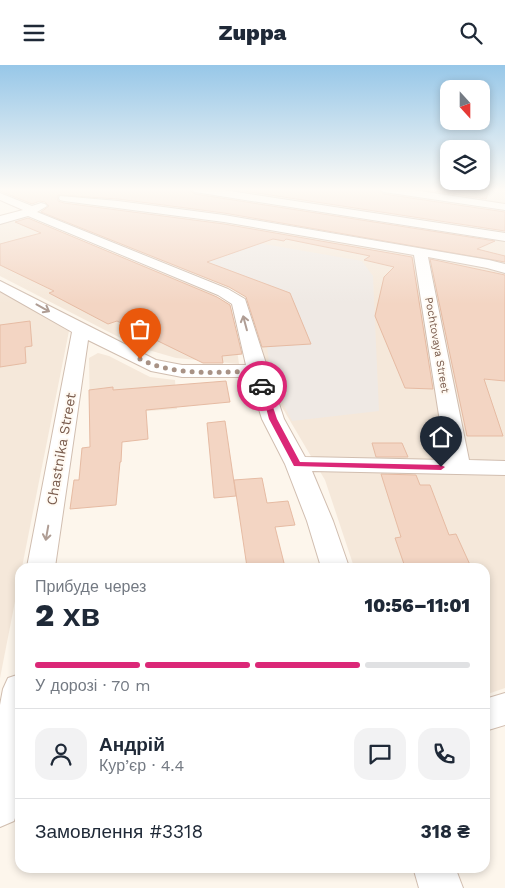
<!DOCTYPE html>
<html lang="uk">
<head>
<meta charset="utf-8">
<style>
	:root { --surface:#fff; --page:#f2f2f3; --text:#1f2937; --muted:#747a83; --line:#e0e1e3; --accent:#db2777 }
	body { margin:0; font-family:"Work Sans",sans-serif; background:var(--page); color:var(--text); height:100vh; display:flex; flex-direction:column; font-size:19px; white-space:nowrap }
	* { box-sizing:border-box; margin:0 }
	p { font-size:16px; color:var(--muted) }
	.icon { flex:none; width:28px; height:28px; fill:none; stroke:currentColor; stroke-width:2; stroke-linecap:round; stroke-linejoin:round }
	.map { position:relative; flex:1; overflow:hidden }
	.panel { position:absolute; left:15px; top:498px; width:475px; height:310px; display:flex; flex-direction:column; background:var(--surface); border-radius:15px; box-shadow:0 2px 8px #0003 }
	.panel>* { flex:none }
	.needle { width:32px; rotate:159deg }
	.fabs { position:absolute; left:440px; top:15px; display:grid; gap:10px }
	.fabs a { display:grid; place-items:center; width:50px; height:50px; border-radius:10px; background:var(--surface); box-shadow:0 2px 8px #0003; font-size:25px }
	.pin { position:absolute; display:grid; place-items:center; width:42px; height:42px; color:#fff; margin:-51px -21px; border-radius:50% 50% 50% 0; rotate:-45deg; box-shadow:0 0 5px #0007 }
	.pin .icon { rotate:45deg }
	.courier { position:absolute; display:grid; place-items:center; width:50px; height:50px; margin:-25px; border:4px solid #db2777; border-radius:50%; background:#fff; color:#222; box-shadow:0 1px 6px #0007 }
	.overview em { font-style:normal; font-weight:800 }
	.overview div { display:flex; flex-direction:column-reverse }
	.overview { display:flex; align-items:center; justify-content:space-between; height:85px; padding:0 20px }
	h1 { font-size:32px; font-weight:800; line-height:38px }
	.bar { display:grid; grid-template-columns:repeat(4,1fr); gap:8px 5px; align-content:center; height:60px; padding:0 20px }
	.bar i { height:6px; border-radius:4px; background:var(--line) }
	.bar .selected { background:var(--accent) }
	.bar p { grid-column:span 4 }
	.line { display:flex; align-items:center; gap:12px; padding:0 20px; border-top:1px solid var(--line) }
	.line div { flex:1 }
	.round { display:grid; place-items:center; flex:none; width:52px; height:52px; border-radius:15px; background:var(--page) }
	header { display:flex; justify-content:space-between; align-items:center; height:65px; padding:0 20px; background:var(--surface); font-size:22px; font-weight:800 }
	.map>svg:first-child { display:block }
	.residential { fill:#f5e8da }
	.industrial { fill:#efe9e4 }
	.building { fill:#f3d5c3; stroke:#e6bba3 }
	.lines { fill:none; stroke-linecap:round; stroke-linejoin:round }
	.minor-casing { stroke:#d1beb0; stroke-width:2 }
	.minor { fill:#fff; fill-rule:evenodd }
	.oneway { stroke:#af9d94 }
	.route { fill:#db2777 }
	.done { stroke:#a89285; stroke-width:5; stroke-dasharray:0 9 }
	.labels { text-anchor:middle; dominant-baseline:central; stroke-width:4; stroke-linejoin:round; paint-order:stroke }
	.far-street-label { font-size:11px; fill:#7a5c4d; stroke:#fffaf3 }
	.street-label { font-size:14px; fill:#7a5c4d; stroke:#fffaf3 }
</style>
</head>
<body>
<header><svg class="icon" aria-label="menu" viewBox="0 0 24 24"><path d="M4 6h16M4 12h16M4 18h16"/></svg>Zuppa<svg class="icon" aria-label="search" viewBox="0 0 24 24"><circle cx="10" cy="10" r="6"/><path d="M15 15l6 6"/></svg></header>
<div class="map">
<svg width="505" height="823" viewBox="0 0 505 823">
	<rect width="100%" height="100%" fill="#fdf6ec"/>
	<g class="residential">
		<polygon points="96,124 505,124 505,623 485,630 485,502 354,502 325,415 266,315 253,232 36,147 73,132"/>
		<polygon points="25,152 211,228 231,242 239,299 176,293 138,282 0,211 0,158"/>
		<polygon points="0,226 69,266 22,502 20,502 20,511 0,613"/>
		<polygon points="98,288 109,291 150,312 175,315 177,344 90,350 89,293"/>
	</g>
	<polygon class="industrial" points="155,160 362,196 373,211 379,346 292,356 272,317 263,255 249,228"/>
	<g class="building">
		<polygon points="0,124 188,124 195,129 495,176 477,184 505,191 505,197 224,148 118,134 58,130 58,136 64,138 224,159 412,192 433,324 405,323 375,251 384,212 394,202 364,195 370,191 286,174 284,176 273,174 207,197 290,228 311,279 262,282 246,232 229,222 41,147 49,141 45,137 40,136 32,139 0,126"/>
		<polygon points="231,124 377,124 384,129 505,147 505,166"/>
		<polygon points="421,124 490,124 486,134"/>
		<polygon points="28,153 217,232 230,240 242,289 222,291 223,298 203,298 117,256 108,259 49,228 54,226 0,200 0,179 41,168 15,157"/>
		<polygon points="430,194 505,210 505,316 484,314 503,371 467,371"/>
		<polygon points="30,256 32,281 25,282 26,298 0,302 0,260"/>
		<polygon points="226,316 230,337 146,345 148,374 122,377 121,397 120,397 116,440 70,444 74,415 79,415 82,383 90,382 89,325 113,322 113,325"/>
		<polygon points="225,356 236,431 214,433 207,358"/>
		<polygon points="372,378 402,378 408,392 376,392"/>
		<polygon points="381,409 416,410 420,420 430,420 449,470 456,469 471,502 405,502 395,473 401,472"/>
		<polygon points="262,413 267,438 288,436 295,460 275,462 285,502 247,502 234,415"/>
	</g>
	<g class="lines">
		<defs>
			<g id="minor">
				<polygon points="190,124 217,124 505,168 505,176 195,127"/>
				<polygon points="379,124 407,124 505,139 505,145 384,127"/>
				<polygon points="0,128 32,141 41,138 45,139 47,141 37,147 228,224 245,234 284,354 305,392 446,395 414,190 224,157 64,136 60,135 59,133 60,131 118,136 224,150 489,195 505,199 505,208 487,203 428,192 469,395 505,396 505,410 312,406 333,456 349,502 321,502 307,456 285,399 262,354 249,312 182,312 151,306 88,275 55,502 27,502 72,267 0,226 0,216 156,295 182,300 246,300 232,239 218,230 28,151 0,159 0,151 23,145 0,135"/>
				<polygon points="20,609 20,739 14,756 0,762 0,640 3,624 8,613"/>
				<polygon points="505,628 505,660 485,666 485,634"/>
				<polygon points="413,802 455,802 463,823 419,823"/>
			</g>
		</defs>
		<use href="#minor" class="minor-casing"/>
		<use href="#minor" class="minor"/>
	</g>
	<defs><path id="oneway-shaft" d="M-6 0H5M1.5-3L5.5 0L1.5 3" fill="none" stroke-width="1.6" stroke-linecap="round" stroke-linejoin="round" transform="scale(1.25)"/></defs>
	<g class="oneway">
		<use href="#oneway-shaft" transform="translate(43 243) rotate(29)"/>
		<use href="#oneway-shaft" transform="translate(245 258) rotate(-105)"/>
		<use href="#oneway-shaft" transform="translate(47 468) rotate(100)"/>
	</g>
	<linearGradient id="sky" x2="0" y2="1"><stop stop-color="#97c7e8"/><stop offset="0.52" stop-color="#fefbf6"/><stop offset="1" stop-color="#fefbf6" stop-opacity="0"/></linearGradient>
	<rect width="505" height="239" fill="url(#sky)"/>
	<polygon class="route" points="260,320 266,321 277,354 300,397 441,400 445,402 441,405 294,401 269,354"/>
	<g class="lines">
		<path class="done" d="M140,294C176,312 219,307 257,306L262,321"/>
	</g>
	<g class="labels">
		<g class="far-street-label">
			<text transform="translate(437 280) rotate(80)">Pochtovaya Street</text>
		</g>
		<g class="street-label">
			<text transform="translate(61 384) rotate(-80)">Chastnika Street</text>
		</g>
	</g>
</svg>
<div class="fabs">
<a><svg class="needle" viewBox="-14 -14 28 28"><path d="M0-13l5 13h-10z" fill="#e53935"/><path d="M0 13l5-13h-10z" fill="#747a83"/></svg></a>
<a><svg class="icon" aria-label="layers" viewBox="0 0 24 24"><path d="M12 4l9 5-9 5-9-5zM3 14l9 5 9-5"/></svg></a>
</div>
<div class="pin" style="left:140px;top:294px;background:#ea580c"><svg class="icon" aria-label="bag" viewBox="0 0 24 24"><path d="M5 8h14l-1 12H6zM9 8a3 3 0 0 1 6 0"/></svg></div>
<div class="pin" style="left:441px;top:402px;background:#1f2937"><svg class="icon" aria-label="home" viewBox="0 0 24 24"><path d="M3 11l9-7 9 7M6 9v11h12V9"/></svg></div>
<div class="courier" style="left:262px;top:321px"><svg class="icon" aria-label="car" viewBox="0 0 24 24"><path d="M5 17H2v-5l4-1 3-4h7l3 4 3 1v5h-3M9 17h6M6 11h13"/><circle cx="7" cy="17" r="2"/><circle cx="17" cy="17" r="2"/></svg></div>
<section class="panel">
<div class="overview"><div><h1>2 хв</h1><p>Прибуде через</p></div><em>10:56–11:01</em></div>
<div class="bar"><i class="selected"></i><i class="selected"></i><i class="selected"></i><i></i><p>У дорозі · 70 m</p></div>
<div class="line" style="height:90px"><a class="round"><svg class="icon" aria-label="person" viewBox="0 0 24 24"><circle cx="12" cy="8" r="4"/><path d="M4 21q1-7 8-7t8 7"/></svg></a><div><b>Андрій</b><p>Кур’єр · 4.4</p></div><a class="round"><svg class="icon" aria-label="chat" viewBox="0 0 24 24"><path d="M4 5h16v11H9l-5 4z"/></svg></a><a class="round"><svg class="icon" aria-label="phone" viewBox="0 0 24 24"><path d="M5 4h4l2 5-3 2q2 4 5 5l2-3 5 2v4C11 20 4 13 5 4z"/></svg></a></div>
<div class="line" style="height:65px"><div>Замовлення #3318</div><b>318 ₴</b></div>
</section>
</div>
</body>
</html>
